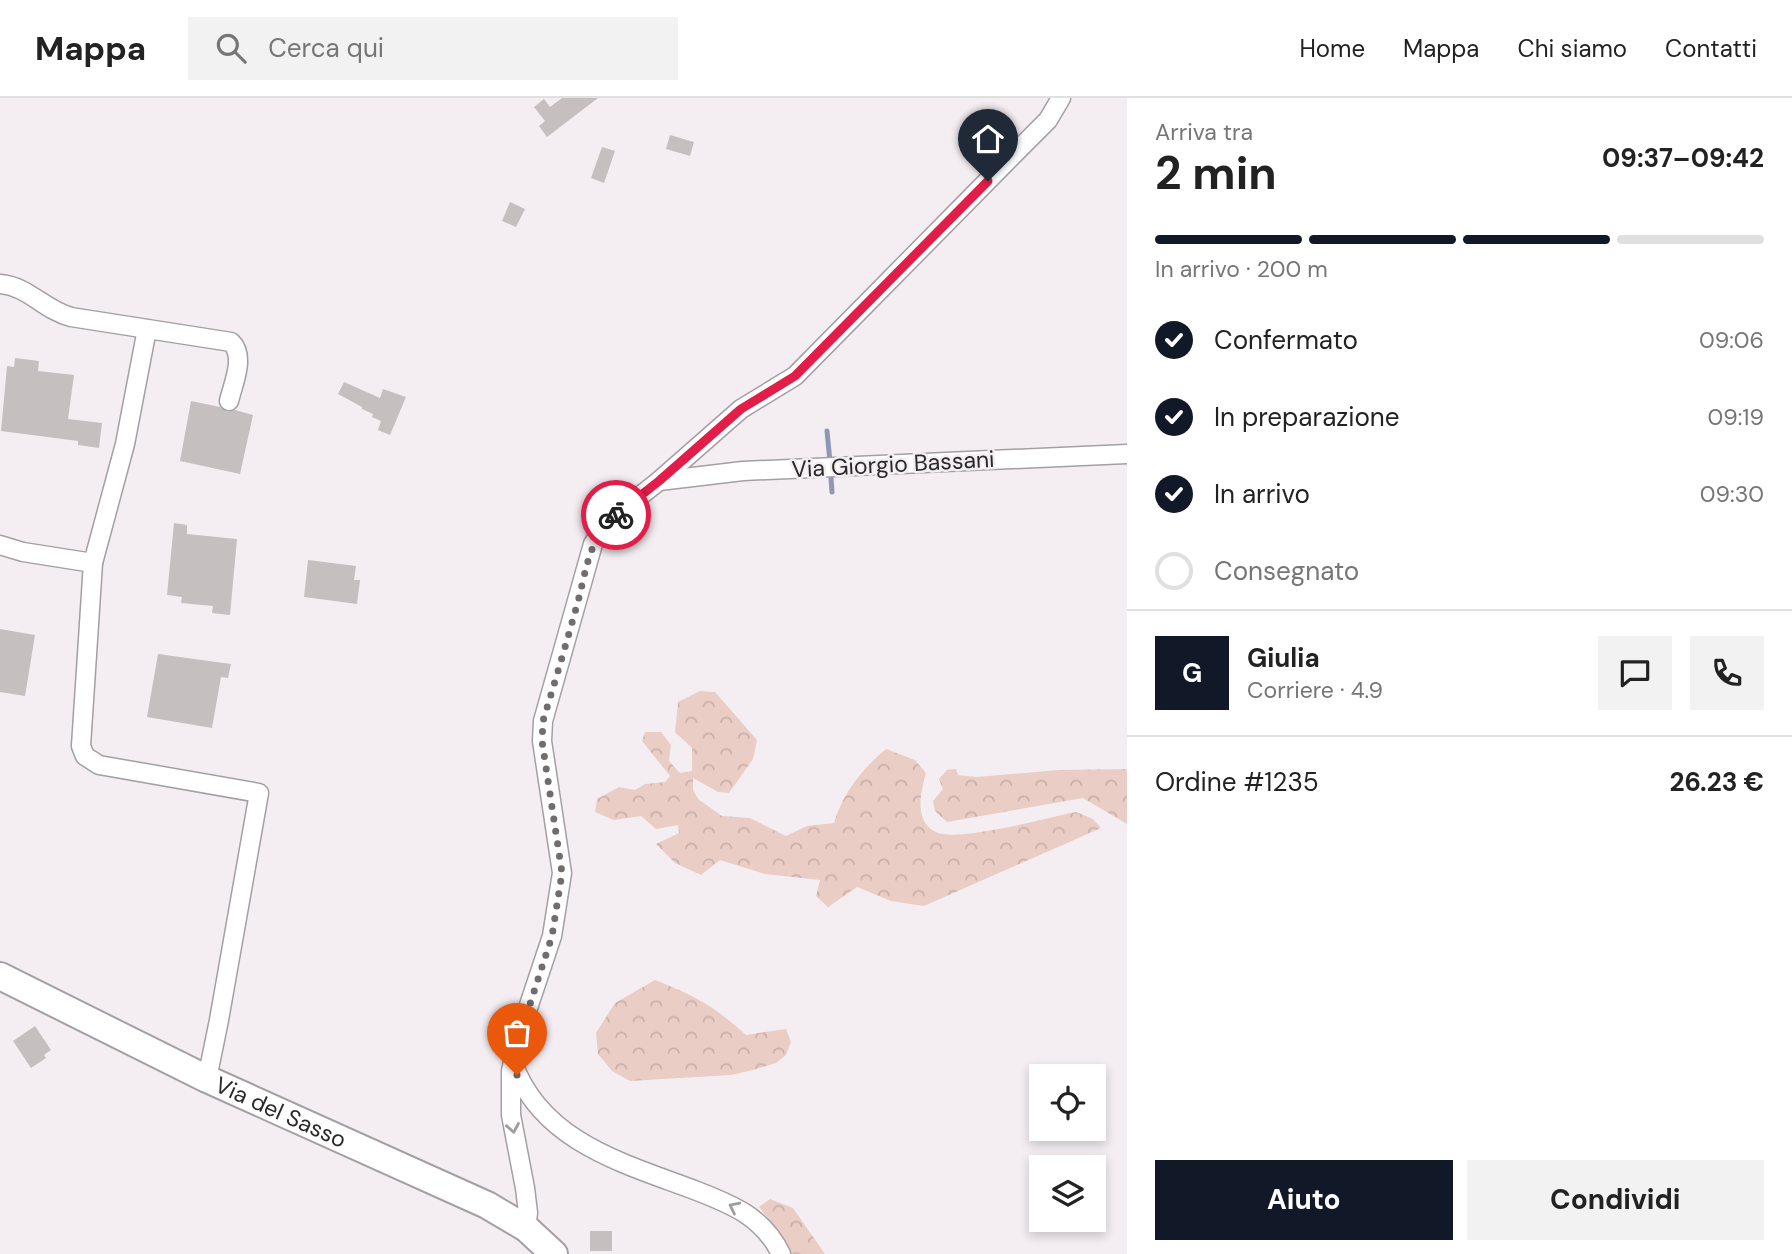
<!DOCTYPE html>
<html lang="it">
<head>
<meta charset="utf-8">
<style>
	:root { --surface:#fff; --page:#f2f2f2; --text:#222; --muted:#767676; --line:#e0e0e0; --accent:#111827 }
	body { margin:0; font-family:"DM Sans",sans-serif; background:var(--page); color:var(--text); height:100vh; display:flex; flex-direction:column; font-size:26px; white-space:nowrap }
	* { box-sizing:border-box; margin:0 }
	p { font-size:23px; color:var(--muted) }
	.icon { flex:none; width:38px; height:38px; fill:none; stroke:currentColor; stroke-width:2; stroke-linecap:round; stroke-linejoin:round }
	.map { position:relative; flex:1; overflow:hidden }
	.details { display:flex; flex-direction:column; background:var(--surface); width:665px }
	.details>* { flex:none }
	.fabs { position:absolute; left:1029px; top:966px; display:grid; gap:14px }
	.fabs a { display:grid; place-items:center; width:77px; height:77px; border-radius:0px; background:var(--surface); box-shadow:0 4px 10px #0003; font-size:35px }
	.pin { position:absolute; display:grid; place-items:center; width:60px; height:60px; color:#fff; margin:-72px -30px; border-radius:50% 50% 50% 0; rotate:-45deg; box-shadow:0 0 7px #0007 }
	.pin .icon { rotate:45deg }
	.courier { position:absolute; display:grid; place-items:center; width:70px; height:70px; margin:-35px; border:5px solid #e11d48; border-radius:50%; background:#fff; color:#222; box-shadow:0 2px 9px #0007 }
	.summary em { font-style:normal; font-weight:700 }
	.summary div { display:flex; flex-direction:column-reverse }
	.summary { display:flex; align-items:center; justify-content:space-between; height:119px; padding:0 28px }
	h1 { font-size:46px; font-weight:700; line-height:52px }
	.bar { display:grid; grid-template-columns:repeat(4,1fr); gap:10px 7px; align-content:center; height:84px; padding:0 28px }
	.bar i { height:9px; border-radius:5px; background:var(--line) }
	.bar .selected { background:var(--accent) }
	.bar p { grid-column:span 4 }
	.line { display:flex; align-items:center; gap:18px; padding:0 28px; border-top:2px solid var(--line) }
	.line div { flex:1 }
	.round { display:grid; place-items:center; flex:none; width:74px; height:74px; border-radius:0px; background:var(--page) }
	ol { padding:0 28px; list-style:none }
	li { display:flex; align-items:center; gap:21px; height:77px }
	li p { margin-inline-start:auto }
	li .icon { padding:7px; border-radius:50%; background:var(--accent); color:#fff; stroke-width:4 }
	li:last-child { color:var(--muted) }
	li i { width:38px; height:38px; border:4px solid var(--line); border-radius:50% }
	.action { display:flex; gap:14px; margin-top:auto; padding:14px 28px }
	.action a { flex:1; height:80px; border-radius:0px; background:var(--accent); color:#fff; font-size:28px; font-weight:700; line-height:80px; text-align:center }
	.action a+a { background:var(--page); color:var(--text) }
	header { display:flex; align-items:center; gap:42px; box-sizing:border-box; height:98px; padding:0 35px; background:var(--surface); border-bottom:2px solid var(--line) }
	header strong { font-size:33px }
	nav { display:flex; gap:38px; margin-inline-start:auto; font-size:24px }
	.search { width:490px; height:63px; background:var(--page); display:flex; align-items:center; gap:18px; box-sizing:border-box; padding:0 24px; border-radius:0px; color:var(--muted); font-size:26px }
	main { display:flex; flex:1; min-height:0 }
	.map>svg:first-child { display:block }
	.forest { fill:url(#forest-crowns) }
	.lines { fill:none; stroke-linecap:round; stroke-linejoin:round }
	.stream { stroke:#9097b5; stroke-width:5 }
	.building { fill:#c6bfc0 }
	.street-casing { stroke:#a49fa3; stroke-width:21 }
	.secondary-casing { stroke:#a49fa3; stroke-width:30 }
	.street { stroke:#fff; stroke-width:18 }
	.secondary { stroke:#fff; stroke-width:26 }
	.oneway { stroke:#9f9e9f }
	.done { stroke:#716d6f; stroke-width:7; stroke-dasharray:0 12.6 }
	.route { stroke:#e11d48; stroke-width:9 }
	.labels { text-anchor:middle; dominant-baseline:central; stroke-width:5; stroke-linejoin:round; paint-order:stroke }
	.street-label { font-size:23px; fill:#2a2829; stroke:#f4eef2 }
</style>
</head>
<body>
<header>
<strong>Mappa</strong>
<div class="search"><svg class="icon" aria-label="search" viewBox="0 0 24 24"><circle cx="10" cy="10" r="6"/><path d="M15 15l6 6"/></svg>Cerca qui</div>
<nav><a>Home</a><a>Mappa</a><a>Chi siamo</a><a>Contatti</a></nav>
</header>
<main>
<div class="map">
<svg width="1127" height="1156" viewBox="0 0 1127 1156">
	<defs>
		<pattern id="forest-crowns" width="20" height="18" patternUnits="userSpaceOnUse" patternTransform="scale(1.75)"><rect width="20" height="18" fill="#eacdc5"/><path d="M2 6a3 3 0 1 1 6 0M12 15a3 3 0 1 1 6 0" fill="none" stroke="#c9b0a9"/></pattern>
	</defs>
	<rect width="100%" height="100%" fill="#f4eef2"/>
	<g class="forest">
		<path d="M700,593L715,594L757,642L753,661L729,695L718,694L693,680V692L698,701L722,718L750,720L786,738L807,728L834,725C843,695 862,671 886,651L915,662L926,675C921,693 913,723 936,734C956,745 1049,719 1076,714L1093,721L1101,730L924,808L891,803L857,789L828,809L816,798L820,782L765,776L720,762L701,777L675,765L656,746L679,735L678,727L656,731L641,718L614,722L595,714L597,701L619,689L635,692L645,686L665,684L670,678L642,643L645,634H661L671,647L669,663L680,675L692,673V650L675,634L678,604Z"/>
		<polygon points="956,671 958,677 976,679 1059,672 1127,671 1127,726 1083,700 947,724 935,713 933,703 943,691 939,681 947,672"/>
		<path d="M655,882C695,898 713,907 746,937L786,931L791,944L786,957L776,965L753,972L731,977L630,983L612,973L598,956L596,935L615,905Z"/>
		<polygon points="770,1101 793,1110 825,1156 790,1156 780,1135 759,1109"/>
	</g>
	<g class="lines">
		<g class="stream">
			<polyline points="827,333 830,364"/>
			<polyline points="831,380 832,394"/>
		</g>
	</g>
	<g class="building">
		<polygon points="562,0 598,0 547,39 539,28 545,23 534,9 544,1 550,9"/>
		<polygon points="670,37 694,44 690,58 666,51"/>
		<polygon points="602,49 615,53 604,85 591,80"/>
		<polygon points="510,104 525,111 516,129 502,123"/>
		<polygon points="15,260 39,263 38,273 74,277 68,321 102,325 99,350 78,347 78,343 1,333 7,268 14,269"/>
		<polygon points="344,284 380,300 383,291 406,299 390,337 378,332 381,323 372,319 373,316 362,311 362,309 338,296"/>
		<polygon points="191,303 220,309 227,314 235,312 253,317 240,376 180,363"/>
		<polygon points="174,425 187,427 187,436 237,441 230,517 212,515 213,508 181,505 182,499 167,497"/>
		<polygon points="308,462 356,468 354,482 360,482 357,506 304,499"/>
		<polygon points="0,531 35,537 25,598 0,594"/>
		<polygon points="158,556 231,566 228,580 221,579 212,630 147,619"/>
		<polygon points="35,928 51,952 44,957 46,960 31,970 13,943"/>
		<rect x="590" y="1133" width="22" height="20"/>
	</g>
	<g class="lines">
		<defs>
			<g id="street">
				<path d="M0,186C28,188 44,212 71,219L231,244C246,258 233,286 229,303"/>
				<polyline points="147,231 125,346 93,465 81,648 85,658 99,667 259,695 219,922 207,981"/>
				<polyline points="659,383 743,373 1127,356"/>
				<polyline points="0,447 23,454 93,465"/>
				<path d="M513,965C542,1045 626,1066 697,1093C733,1107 763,1119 781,1156"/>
				<polyline points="526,1130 528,1115 525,1090 511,1017 511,973 518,940 552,838 562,775 542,643 543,623 593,446 607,424 659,383 741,311 795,278 1020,50 1048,22 1061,0"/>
			</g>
			<g id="secondary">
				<path id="s1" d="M0,878L207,981L487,1107L526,1130L554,1156"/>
			</g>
		</defs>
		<use href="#street" class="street-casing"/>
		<use href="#secondary" class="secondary-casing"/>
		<use href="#street" class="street"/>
		<use href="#secondary" class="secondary"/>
	</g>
	<defs><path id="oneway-chevron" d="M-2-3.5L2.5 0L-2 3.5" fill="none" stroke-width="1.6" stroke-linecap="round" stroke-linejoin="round" transform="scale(1.75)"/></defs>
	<g class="oneway">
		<use href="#oneway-chevron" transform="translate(513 1030) rotate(80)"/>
		<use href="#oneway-chevron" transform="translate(734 1109) rotate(-154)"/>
	</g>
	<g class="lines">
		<path class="done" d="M517,977L512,962L552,838L562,775L542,643L543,623C554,587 565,550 575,514C586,479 586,442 616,417"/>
		<polyline class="route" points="616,417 659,383 741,311 795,278 988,83"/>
	</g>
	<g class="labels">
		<g class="street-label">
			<text transform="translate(893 366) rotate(-3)">Via Giorgio Bassani</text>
			<text stroke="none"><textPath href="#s1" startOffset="312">Via del Sasso</textPath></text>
		</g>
	</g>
</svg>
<div class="fabs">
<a><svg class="icon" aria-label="locate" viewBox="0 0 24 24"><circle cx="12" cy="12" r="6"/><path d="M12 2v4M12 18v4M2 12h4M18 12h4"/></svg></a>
<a><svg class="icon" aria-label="layers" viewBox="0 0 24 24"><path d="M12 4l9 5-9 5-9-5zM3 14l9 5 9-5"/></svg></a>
</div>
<div class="pin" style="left:517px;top:977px;background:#ea580c"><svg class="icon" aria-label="bag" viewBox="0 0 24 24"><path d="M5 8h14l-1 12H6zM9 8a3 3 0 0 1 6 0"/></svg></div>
<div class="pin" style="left:988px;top:83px;background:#1f2937"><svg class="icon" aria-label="home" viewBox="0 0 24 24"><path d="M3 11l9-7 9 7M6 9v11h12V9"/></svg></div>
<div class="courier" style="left:616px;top:417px"><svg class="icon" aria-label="bike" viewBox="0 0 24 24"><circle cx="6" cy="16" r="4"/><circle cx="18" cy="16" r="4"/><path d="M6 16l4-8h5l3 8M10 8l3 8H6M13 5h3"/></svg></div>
</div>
<section class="details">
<div class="summary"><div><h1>2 min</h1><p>Arriva tra</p></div><em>09:37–09:42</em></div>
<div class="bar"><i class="selected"></i><i class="selected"></i><i class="selected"></i><i></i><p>In arrivo · 200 m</p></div>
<ol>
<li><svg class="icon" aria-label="check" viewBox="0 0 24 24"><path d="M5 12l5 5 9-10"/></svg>Confermato<p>09:06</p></li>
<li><svg class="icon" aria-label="check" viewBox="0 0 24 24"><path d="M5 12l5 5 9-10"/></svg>In preparazione<p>09:19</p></li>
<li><svg class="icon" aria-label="check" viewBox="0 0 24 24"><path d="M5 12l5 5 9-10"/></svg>In arrivo<p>09:30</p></li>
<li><i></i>Consegnato</li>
</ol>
<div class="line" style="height:126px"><b class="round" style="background:var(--accent);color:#fff">G</b><div><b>Giulia</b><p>Corriere · 4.9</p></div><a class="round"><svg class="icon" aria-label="chat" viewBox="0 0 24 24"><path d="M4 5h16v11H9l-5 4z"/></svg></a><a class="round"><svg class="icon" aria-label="phone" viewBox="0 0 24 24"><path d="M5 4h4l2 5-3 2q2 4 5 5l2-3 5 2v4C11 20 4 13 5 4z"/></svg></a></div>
<div class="line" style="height:91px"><div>Ordine #1235</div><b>26.23 €</b></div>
<div class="action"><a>Aiuto</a><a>Condividi</a></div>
</section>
</main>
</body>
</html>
